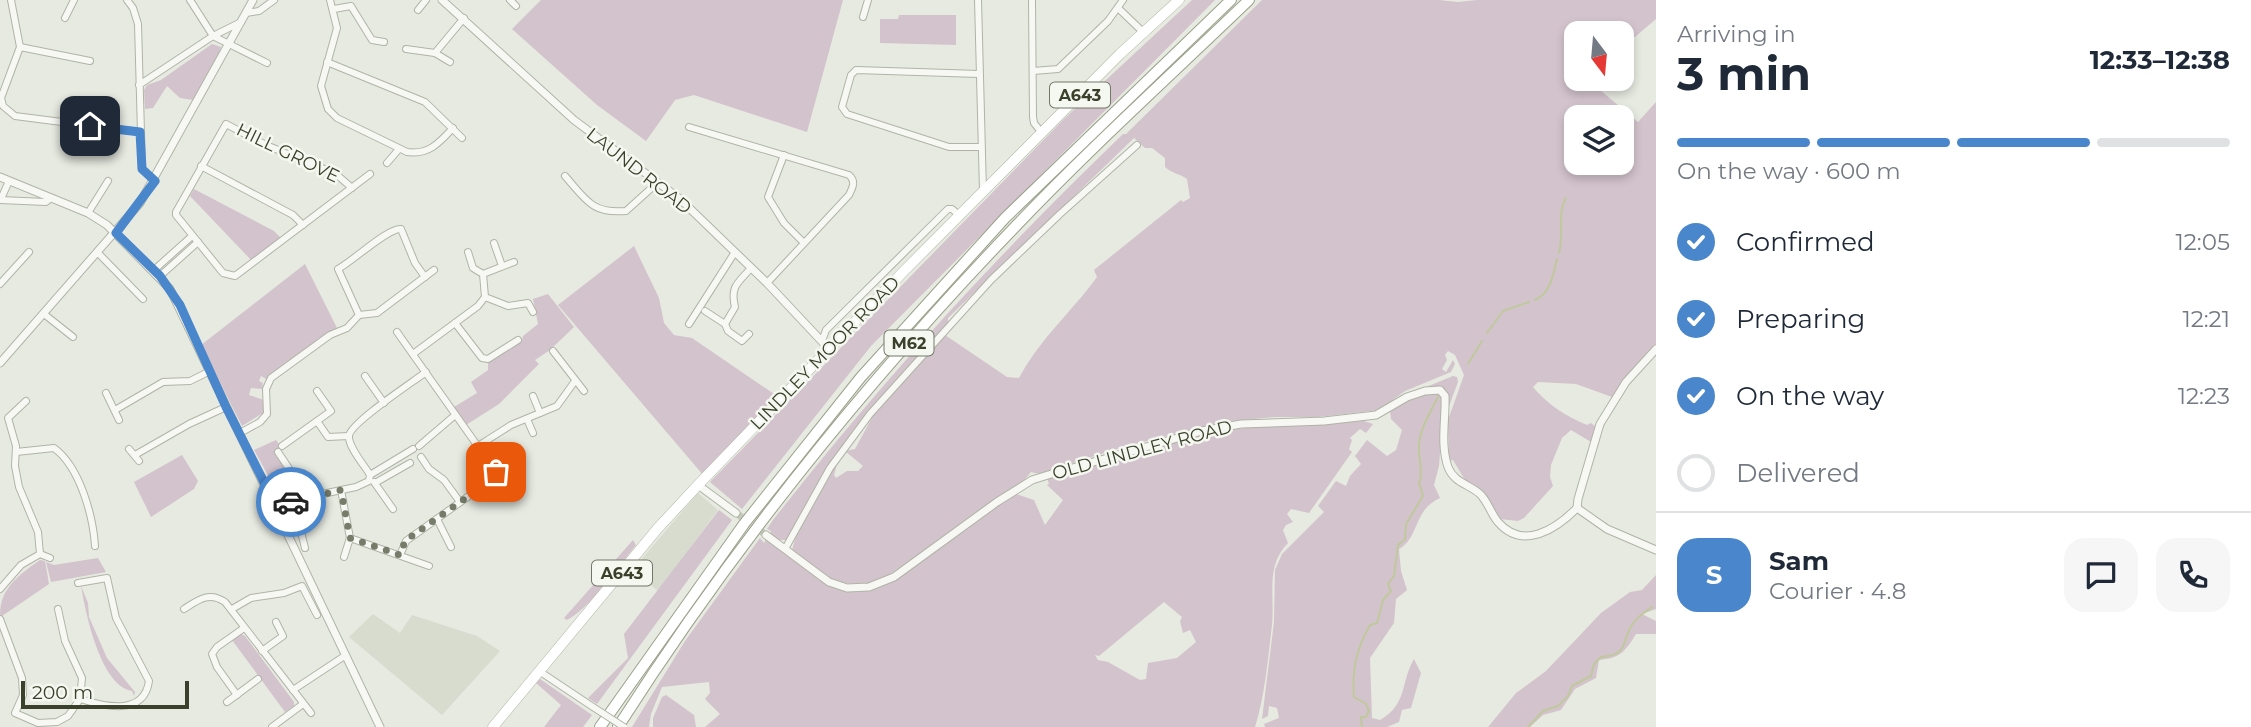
<!DOCTYPE html>
<html lang="en">
<head>
<meta charset="utf-8">
<style>
	:root { --surface:#fff; --page:#f6f6f7; --text:#1f2937; --muted:#747a83; --line:#e0e1e3; --accent:#4986cc }
	body { margin:0; font-family:Montserrat,sans-serif; background:var(--page); color:var(--text); height:100vh; display:flex; flex-direction:column; font-size:26px; white-space:nowrap }
	* { box-sizing:border-box; margin:0 }
	p { font-size:23px; color:var(--muted) }
	.icon { flex:none; width:38px; height:38px; fill:none; stroke:currentColor; stroke-width:2; stroke-linecap:round; stroke-linejoin:round }
	.map { position:relative; flex:1; overflow:hidden }
	.side { display:flex; flex-direction:column; background:var(--surface); width:595px }
	.side>* { flex:none }
	.needle { width:46px; rotate:164deg }
	.buttons { position:absolute; left:1564px; top:21px; display:grid; gap:14px }
	.buttons a { display:grid; place-items:center; width:70px; height:70px; border-radius:14px; background:var(--surface); box-shadow:0 4px 10px #0003; font-size:35px }
	.scale { position:absolute; left:21px; bottom:18px; width:168px; box-sizing:border-box; padding-left:7px; border:4px solid #3a412a; border-top:0; font-size:19px; line-height:24px; white-space:nowrap; color:#3a412a; -webkit-text-stroke:5px #f5f7f1; paint-order:stroke }
	.pin { position:absolute; display:grid; place-items:center; width:60px; height:60px; color:#fff; margin:-30px; border-radius:14px; box-shadow:0 4px 10px #0006 }
	.courier { position:absolute; display:grid; place-items:center; width:70px; height:70px; margin:-35px; border:5px solid #4986cc; border-radius:50%; background:#fff; color:#222; box-shadow:0 2px 9px #0007 }
	.summary em { font-style:normal; font-weight:700 }
	.summary div { display:flex; flex-direction:column-reverse }
	.summary { display:flex; align-items:center; justify-content:space-between; height:119px; padding:0 21px }
	h1 { font-size:46px; font-weight:700; line-height:52px }
	.bar { display:grid; grid-template-columns:repeat(4,1fr); gap:10px 7px; align-content:center; height:84px; padding:0 21px }
	.bar i { height:9px; border-radius:5px; background:var(--line) }
	.bar .selected { background:var(--accent) }
	.bar p { grid-column:span 4 }
	.line { display:flex; align-items:center; gap:18px; padding:0 21px; border-top:2px solid var(--line) }
	.line div { flex:1 }
	.round { display:grid; place-items:center; flex:none; width:74px; height:74px; border-radius:21px; background:var(--page) }
	ol { padding:0 21px; list-style:none }
	li { display:flex; align-items:center; gap:21px; height:77px }
	li p { margin-inline-start:auto }
	li .icon { padding:7px; border-radius:50%; background:var(--accent); color:#fff; stroke-width:4 }
	li:last-child { color:var(--muted) }
	li i { width:38px; height:38px; border:4px solid var(--line); border-radius:50% }
	main { display:flex; flex:1; min-height:0 }
	.map>svg:first-child { display:block }
	.built { fill:#d7dccf }
	.green { fill:#d3c3cc; fill-rule:evenodd }
	.lines { fill:none; stroke-linecap:round; stroke-linejoin:round }
	.stream { stroke:#c0c99d; stroke-width:2 }
	.tertiary-tunnel { stroke:#c4c8bc; stroke-width:7; stroke-dasharray:7 3.5; stroke-linecap:butt }
	.minor-casing { stroke:#b0b4a6; stroke-width:8 }
	.tertiary-casing { stroke:#b0b4a6; stroke-width:9 }
	.primary-casing { stroke:#afb5a1; stroke-width:11 }
	.motorway-casing { stroke:#99a089; stroke-width:12 }
	.minor { stroke:#f7f8f4; stroke-width:6 }
	.tertiary { stroke:#f7f8f4; stroke-width:7 }
	.primary { stroke:#fff; stroke-width:10 }
	.motorway { stroke:#fff; stroke-width:10 }
	.minor-bridge-casing { stroke:#b0b4a6; stroke-width:8; stroke-linecap:butt }
	.minor-bridge { stroke:#f7f8f4; stroke-width:6 }
	.done { stroke:#777c6a; stroke-width:7; stroke-dasharray:0 12.6 }
	.route { stroke:#4986cc; stroke-width:9 }
	.labels { text-anchor:middle; dominant-baseline:central; stroke-width:5; stroke-linejoin:round; paint-order:stroke }
	.shield { fill:#f5f7f1; stroke:#727866; stroke-width:2 }
	.shield-label { font-size:16px; font-weight:bold; fill:#3a412a }
	.street-label { font-size:18px; fill:#3a412a; stroke:#f5f7f1 }
</style>
</head>
<body>
<main>
<div class="map">
<svg width="1656" height="727" viewBox="0 0 1656 727">
	<rect width="100%" height="100%" fill="#e7eae1"/>
	<g class="built">
		<polygon points="698,493 718,510 658,591 633,569"/>
		<polygon points="373,614 400,633 412,615 477,636 500,651 442,715 349,637"/>
	</g>
	<g class="green">
		<polygon points="541,0 843,0 807,132 694,95 675,100 646,141 597,105 512,29"/>
		<polygon points="1192,0 1215,0 871,346 742,509 710,482 1064,119"/>
		<path d="M1262,0H1439L1458,2L1477,0H1656V19L1622,48V33H1577V79H1587L1638,122L1656,102V345L1624,380L1612,397L1576,384L1538,382L1533,387C1547,404 1567,417 1587,425L1591,423L1596,427L1591,442L1571,430L1562,438L1551,465L1550,477L1553,486L1524,518L1518,521L1500,519L1485,495L1466,482L1453,460L1449,461L1448,420L1464,375L1455,355L1448,351L1445,355L1447,360L1442,369L1446,372L1453,360L1455,364L1451,372L1405,391L1379,410L1318,417H1274L1221,422L1120,448L1039,474L1031,472L1022,483L880,581C835,590 825,577 792,550L797,531L838,461L834,475L836,478L847,471H858L863,466L845,451L855,449L874,414L945,335L1007,377L1019,378C1042,336 1070,314 1097,277L1094,270L1181,200L1183,202L1190,198L1187,179C1180,174 1171,173 1165,167V158L1152,148H1145L1134,138L948,318V324L853,430L828,467L786,540H778L770,534L771,531L767,529L773,520C881,382 997,255 1123,134H1126ZM1577,117H1622V163H1577Z"/>
		<polygon points="899,15 956,15 956,45 880,43 880,19 898,19"/>
		<polygon points="212,44 221,47 219,53 193,100 180,98 167,86 153,108 145,109 144,90 147,85 161,80"/>
		<polygon points="194,189 274,231 281,238 252,261 190,196"/>
		<polygon points="634,246 659,298 664,323 674,335 692,338 777,396 704,476 558,305"/>
		<polygon points="305,264 337,328 266,379 261,376 259,381 263,383 262,389 251,388 249,395 264,400 263,413 242,426 201,345"/>
		<polygon points="548,294 574,327 550,350 535,360 539,364 499,404 466,425 454,407 477,393 471,382 488,370 488,363 522,341 523,336 538,324 533,299"/>
		<path d="M1453,376L1457,377L1458,382L1448,409L1447,394L1436,392L1444,399L1439,466L1434,485L1440,498C1413,510 1420,537 1399,549L1401,571L1407,590L1396,599L1394,623L1370,658L1372,718L1380,720C1408,704 1400,683 1414,659L1421,673L1411,708L1402,710L1399,722L1387,727H1265L1264,724L1279,718L1277,708L1269,706L1268,716L1262,719L1274,622L1275,570L1282,554L1324,512L1318,506L1336,481L1346,486L1350,476L1361,464L1355,456L1367,440L1387,456L1396,450L1402,430L1391,419L1390,410L1409,394Z"/>
		<path d="M1364,421L1373,424L1366,433L1360,429L1350,438L1352,440L1349,449L1352,452L1309,513L1291,509L1287,514L1293,522L1286,525L1283,530L1288,543C1265,566 1275,595 1272,625C1268,658 1265,695 1255,727H705L720,714L705,699L710,693L709,682L662,687L651,714L649,727H632L685,641L760,538L764,543L766,539L827,584L848,591H865L890,582L975,519L1016,494L1034,500L1045,525L1063,500L1047,485L1049,484L1047,478L1200,434L1253,427ZM1164,602L1182,617L1180,621L1183,633L1190,630L1196,642L1177,658L1148,663L1146,679L1140,680L1108,662L1098,660L1095,655L1099,656Z"/>
		<polygon points="276,440 282,448 276,454 290,476 295,492 280,497 254,450"/>
		<polygon points="182,455 198,481 194,489 151,517 134,482"/>
		<polygon points="719,510 732,520 597,704 588,698 628,658 624,634"/>
		<path d="M633,540L636,545C618,567 591,607 567,620L564,618Z"/>
		<polygon points="98,558 106,572 51,582 46,562 54,565"/>
		<path d="M40,560L45,561L49,584L2,616L0,614C0,588 20,574 40,560Z"/>
		<path d="M1656,575V609L1642,614L1656,621V634H1636C1625,652 1620,658 1599,660L1596,678L1575,689L1561,710L1543,715L1530,727H1488L1516,693L1546,671L1601,613L1630,592L1642,590Z"/>
		<path d="M81,586L88,603L89,617L107,658L135,692L134,696L132,691C101,686 86,615 81,586Z"/>
		<polygon points="241,634 245,636 294,702 294,706 285,712 232,640"/>
		<polygon points="540,679 592,715 583,727 544,727 561,705 536,683"/>
		<polygon points="666,695 694,715 696,727 653,727 653,718 662,697"/>
	</g>
	<g class="lines">
		<g class="stream">
			<path d="M1559,253C1564,236 1557,213 1566,198"/>
			<path d="M1535,300C1551,293 1553,274 1557,259"/>
			<polyline points="1487,333 1503,311 1529,302"/>
			<polyline points="1468,364 1482,341"/>
			<path d="M1362,727L1361,717H1366L1369,711L1366,704L1354,697C1352,669 1356,650 1370,625L1377,623L1383,600L1391,591L1388,584L1394,576L1398,545L1405,539L1406,524L1423,496L1419,483C1423,475 1419,459 1419,450C1418,431 1430,413 1438,397"/>
			<path d="M1528,727L1543,711L1558,706L1568,696L1572,686L1591,676L1594,664L1601,657C1631,655 1620,640 1634,622C1638,616 1646,612 1652,607"/>
		</g>
		<polyline class="tertiary-tunnel" points="736,513 766,535"/>
		<defs>
			<g id="minor">
				<polyline points="11,0 20,47 1,98 3,106 15,116 140,132"/>
				<polyline points="127,0 133,8 138,24 142,169 155,181"/>
				<polyline points="190,0 213,36 267,63"/>
				<path d="M330,0L337,28L321,86L328,109L337,118L407,152C429,155 439,143 453,128"/>
				<polyline points="510,0 516,6"/>
				<polyline points="978,0 983,191"/>
				<polyline points="1032,0 1033,117 1034,123 1042,133"/>
				<polyline points="1118,8 1144,33"/>
				<polyline points="334,9 351,6 372,40 384,42"/>
				<polyline points="418,10 426,0"/>
				<polyline points="246,13 259,11 274,0"/>
				<polyline points="863,17 868,0"/>
				<polyline points="65,18 74,0"/>
				<polyline points="20,47 90,61"/>
				<polyline points="406,49 435,53 450,62"/>
				<polyline points="435,53 464,18"/>
				<polyline points="327,62 425,102 462,138"/>
				<polyline points="1033,71 1058,69 1108,21 1123,0"/>
				<polyline points="979,74 856,70 851,75 842,107 847,114 949,147 981,147"/>
				<polyline points="139,85 213,36 241,22"/>
				<path d="M689,127L849,175C856,181 853,187 849,195L767,283"/>
				<polyline points="784,155 768,197 784,223 803,242"/>
				<polyline points="387,163 399,149"/>
				<polyline points="201,166 293,215 303,225"/>
				<path d="M565,176C586,200 592,214 626,211L657,183"/>
				<polyline points="352,188 336,174 266,145 226,124 176,212 176,215 223,273 235,276 370,174"/>
				<polyline points="1,199 9,181"/>
				<polyline points="0,200 46,202 51,198"/>
				<polyline points="88,213 108,181"/>
				<polyline points="494,243 502,266"/>
				<polyline points="468,252 473,268 483,274"/>
				<polyline points="98,253 143,299"/>
				<polyline points="154,270 192,236"/>
				<polyline points="160,276 198,242"/>
				<polyline points="0,284 29,252"/>
				<polyline points="485,297 508,306 528,303 533,312"/>
				<polyline points="705,311 725,324"/>
				<polyline points="44,314 73,337"/>
				<path d="M359,315L338,269C353,261 389,227 401,229L415,263L425,277"/>
				<polyline points="455,323 482,358 488,359 518,340"/>
				<polyline points="689,324 735,252"/>
				<polyline points="397,332 496,472 494,478 406,541 400,555"/>
				<path d="M749,334L742,341L728,331L725,324L735,307C730,286 738,283 751,268"/>
				<polyline points="822,341 826,330 948,209 952,209 960,216"/>
				<polyline points="553,351 584,391"/>
				<polyline points="413,354 478,306 485,297 483,274 514,262"/>
				<polyline points="365,376 384,403"/>
				<polyline points="106,393 119,420"/>
				<polyline points="533,396 540,413"/>
				<polyline points="115,410 163,382 190,381 210,371"/>
				<polyline points="527,419 533,433"/>
				<polyline points="317,421 331,411 317,391"/>
				<polyline points="240,433 260,422 267,414 266,389 271,378 330,335 347,328 359,315 377,313 434,270"/>
				<polyline points="282,446 317,421 328,437 349,436"/>
				<polyline points="419,446 454,416"/>
				<polyline points="478,446 511,425 557,406 575,381"/>
				<polyline points="129,449 139,461"/>
				<path d="M16,452L54,448C80,467 93,516 95,546"/>
				<polyline points="278,452 292,473 298,499"/>
				<polyline points="135,455 189,424 226,407"/>
				<polyline points="421,457 429,469 444,480 460,502"/>
				<polyline points="370,475 413,449"/>
				<polyline points="374,482 393,509"/>
				<polyline points="375,483 410,463"/>
				<polyline points="341,490 350,538 429,566"/>
				<polyline points="290,503 296,512 305,548"/>
				<path d="M277,508L298,499L356,487L369,481L370,475C365,466 348,447 349,436C350,423 413,382 426,372"/>
				<polyline points="437,519 451,547"/>
				<polyline points="785,549 830,468 870,414 991,280 1060,214 1137,145"/>
				<polyline points="40,554 50,558"/>
				<polyline points="344,557 350,538"/>
				<path d="M78,583L107,578L116,618L149,681C144,717 103,706 80,699"/>
				<polyline points="0,589 21,565 40,554 38,532 19,487 15,466 16,446 8,418 26,401"/>
				<path d="M184,609C198,600 209,591 225,602L311,713"/>
				<polyline points="232,609 251,598 284,593 302,586 317,615"/>
				<polyline points="0,619 22,678 23,695 15,713 38,723 57,722 68,716 80,699 82,678 65,641 58,609"/>
				<polyline points="262,651 283,636 276,622"/>
				<polyline points="539,671 593,707"/>
				<polyline points="293,690 346,655"/>
				<polyline points="237,695 217,667 212,654 217,647 244,628"/>
				<polyline points="227,702 258,679"/>
				<polyline points="272,727 303,704"/>
			</g>
			<g id="tertiary">
				<polyline points="442,0 574,120 680,199 767,283 829,349"/>
				<polyline points="0,177 88,213 107,225 170,289 380,727"/>
				<polyline points="0,363 140,203 253,0"/>
				<polyline points="698,485 736,513"/>
				<polyline points="1577,508 1578,499 1600,424 1626,382 1656,349"/>
				<polyline points="1577,508 1607,529 1656,550"/>
				<path d="M766,535L829,582L847,588L869,587L894,577L997,502L1032,480L1048,475L1202,431L1241,424L1324,421L1376,415L1407,397L1425,391L1440,390L1445,396C1446,419 1440,444 1448,467C1454,483 1469,484 1480,494C1488,502 1491,514 1498,522C1523,551 1556,529 1577,508"/>
			</g>
			<polyline id="primary" points="493,727 658,528 698,485 903,272 1120,54 1179,0"/>
			<g id="motorway">
				<polyline points="600,727 744,524 861,377 1005,218 1231,0"/>
				<path d="M618,727C732,548 866,382 1013,229C1088,150 1170,76 1249,0"/>
			</g>
		</defs>
		<use href="#minor" class="minor-casing"/>
		<use href="#tertiary" class="tertiary-casing"/>
		<use href="#primary" class="primary-casing"/>
		<use href="#motorway" class="motorway-casing"/>
		<use href="#minor" class="minor"/>
		<use href="#tertiary" class="tertiary"/>
		<use href="#primary" class="primary"/>
		<use href="#motorway" class="motorway"/>
		<defs>
			<polyline id="minor-bridge" points="593,707 624,727"/>
		</defs>
		<use href="#minor-bridge" class="minor-bridge-casing"/>
		<use href="#minor-bridge" class="minor-bridge"/>
	</g>
	<g class="lines">
		<polyline class="done" points="291,502 341,490 350,538 400,555 405,541 494,478 496,472"/>
		<polyline class="route" points="90,126 140,132 142,169 155,181 116,233 160,276 180,305 226,407 277,508 291,502"/>
	</g>
	<g class="labels">
		<g class="shield">
			<rect x="1050" y="82.5" width="60" height="25" rx="5"/>
			<rect x="884.5" y="330.5" width="49" height="25" rx="5"/>
			<rect x="592" y="560.5" width="60" height="25" rx="5"/>
		</g>
		<g class="shield-label">
			<text x="1080" y="95">A643</text>
			<text x="909" y="343">M62</text>
			<text x="622" y="573">A643</text>
		</g>
		<g class="street-label">
			<text transform="translate(288 153) rotate(26)">HILL GROVE</text>
			<text transform="translate(639 171) rotate(38)">LAUND ROAD</text>
			<text transform="translate(825 353) rotate(-46)">LINDLEY MOOR ROAD</text>
			<text transform="translate(1142 450) rotate(-15)">OLD LINDLEY ROAD</text>
		</g>
	</g>
</svg>
<div class="buttons">
<a><svg class="needle" viewBox="-14 -14 28 28"><path d="M0-13l5 13h-10z" fill="#e53935"/><path d="M0 13l5-13h-10z" fill="#747a83"/></svg></a>
<a><svg class="icon" aria-label="layers" viewBox="0 0 24 24"><path d="M12 4l9 5-9 5-9-5zM3 14l9 5 9-5"/></svg></a>
</div>
<div class="scale">200 m</div>
<div class="pin" style="left:496px;top:472px;background:#ea580c"><svg class="icon" aria-label="bag" viewBox="0 0 24 24"><path d="M5 8h14l-1 12H6zM9 8a3 3 0 0 1 6 0"/></svg></div>
<div class="pin" style="left:90px;top:126px;background:#1f2937"><svg class="icon" aria-label="home" viewBox="0 0 24 24"><path d="M3 11l9-7 9 7M6 9v11h12V9"/></svg></div>
<div class="courier" style="left:291px;top:502px"><svg class="icon" aria-label="car" viewBox="0 0 24 24"><path d="M5 17H2v-5l4-1 3-4h7l3 4 3 1v5h-3M9 17h6M6 11h13"/><circle cx="7" cy="17" r="2"/><circle cx="17" cy="17" r="2"/></svg></div>
</div>
<section class="side">
<div class="summary"><div><h1>3 min</h1><p>Arriving in</p></div><em>12:33–12:38</em></div>
<div class="bar"><i class="selected"></i><i class="selected"></i><i class="selected"></i><i></i><p>On the way · 600 m</p></div>
<ol>
<li><svg class="icon" aria-label="check" viewBox="0 0 24 24"><path d="M5 12l5 5 9-10"/></svg>Confirmed<p>12:05</p></li>
<li><svg class="icon" aria-label="check" viewBox="0 0 24 24"><path d="M5 12l5 5 9-10"/></svg>Preparing<p>12:21</p></li>
<li><svg class="icon" aria-label="check" viewBox="0 0 24 24"><path d="M5 12l5 5 9-10"/></svg>On the way<p>12:23</p></li>
<li><i></i>Delivered</li>
</ol>
<div class="line" style="height:126px"><b class="round" style="background:var(--accent);color:#fff">S</b><div><b>Sam</b><p>Courier · 4.8</p></div><a class="round"><svg class="icon" aria-label="chat" viewBox="0 0 24 24"><path d="M4 5h16v11H9l-5 4z"/></svg></a><a class="round"><svg class="icon" aria-label="phone" viewBox="0 0 24 24"><path d="M5 4h4l2 5-3 2q2 4 5 5l2-3 5 2v4C11 20 4 13 5 4z"/></svg></a></div>
</section>
</main>
</body>
</html>
